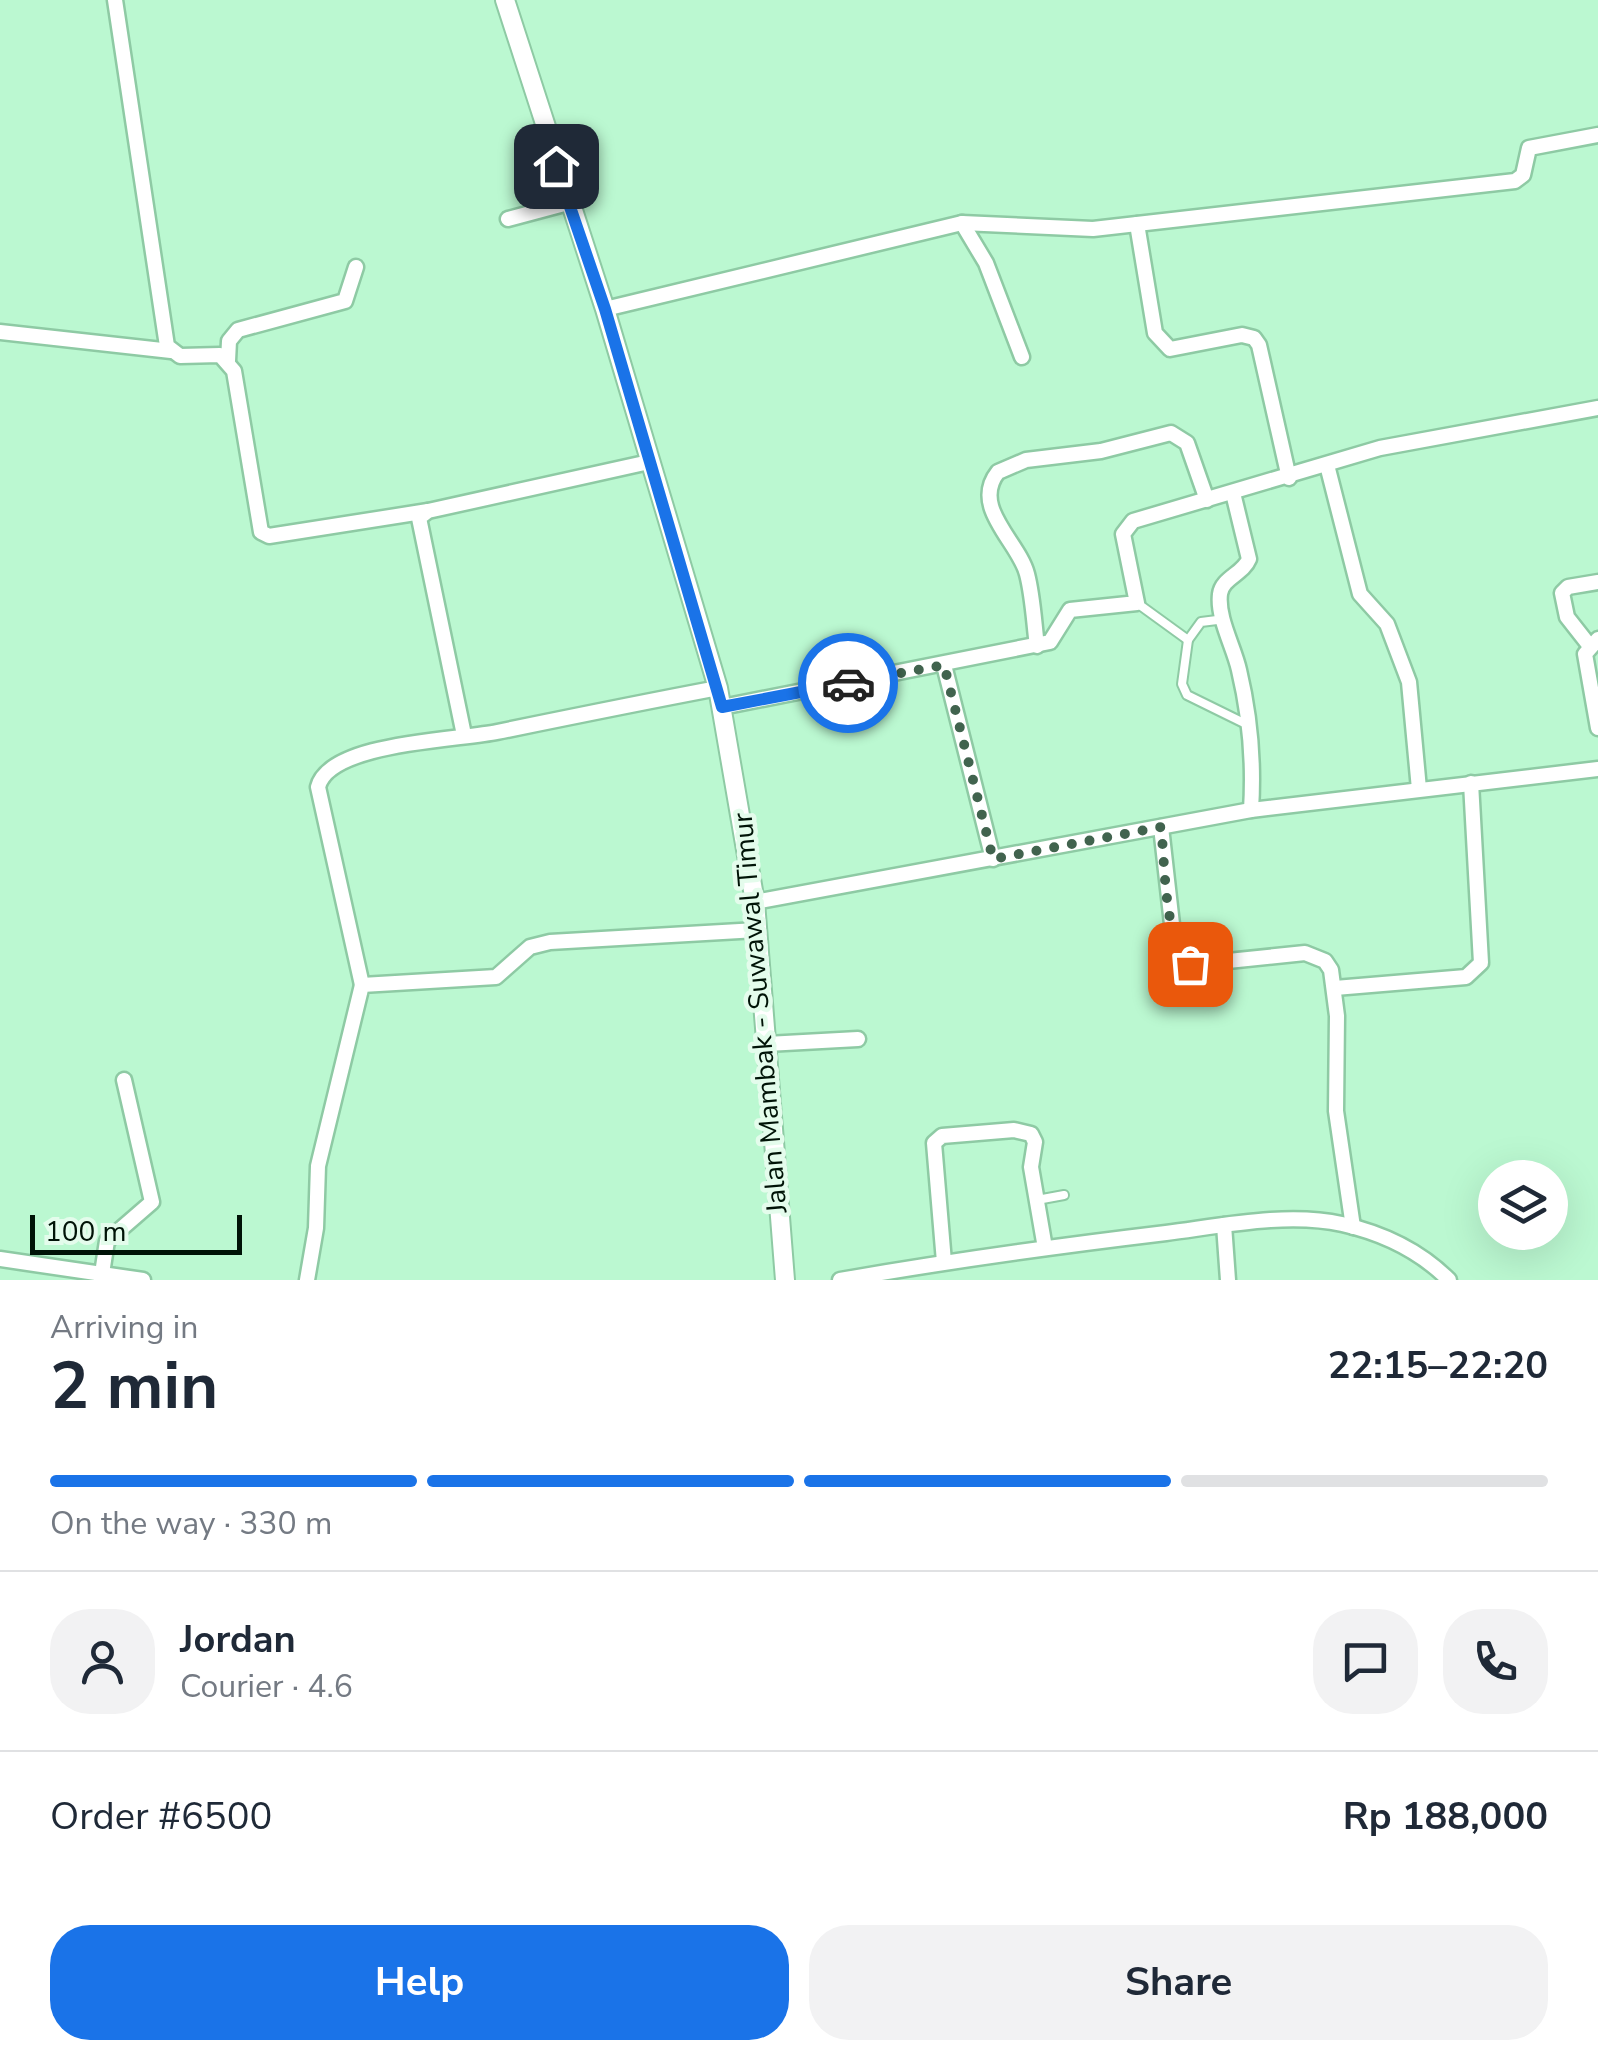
<!DOCTYPE html>
<html lang="en">
<head>
<meta charset="utf-8">
<style>
	:root { --surface:#fff; --page:#f2f2f3; --text:#1f2937; --muted:#747a83; --line:#e0e1e3; --accent:#1a73e8 }
	body { margin:0; font-family:"Nunito Sans",sans-serif; background:var(--page); color:var(--text); height:100vh; display:flex; flex-direction:column; font-size:38px; white-space:nowrap }
	* { box-sizing:border-box; margin:0 }
	p { font-size:32px; color:var(--muted) }
	.icon { flex:none; width:55px; height:55px; fill:none; stroke:currentColor; stroke-width:2; stroke-linecap:round; stroke-linejoin:round }
	.map { position:relative; height:1280px; overflow:hidden }
	.drawer { display:flex; flex-direction:column; background:var(--surface); flex:1 }
	.drawer>* { flex:none }
	.tools { position:absolute; left:1478px; top:1160px; display:grid; gap:20px }
	.tools a { display:grid; place-items:center; width:90px; height:90px; border-radius:50%; background:var(--surface); box-shadow:0 10px 40px #0002; font-size:50px }
	.scale { position:absolute; left:30px; bottom:25px; width:212px; box-sizing:border-box; padding-left:10px; border:5px solid #001307; border-top:0; font-size:28px; line-height:35px; white-space:nowrap; color:#001307; -webkit-text-stroke:8px #e4fcec; paint-order:stroke }
	.pin { position:absolute; display:grid; place-items:center; width:85px; height:85px; color:#fff; margin:-42px; border-radius:20px; box-shadow:0 5px 15px #0006 }
	.courier { position:absolute; display:grid; place-items:center; width:100px; height:100px; margin:-50px; border:8px solid #1a73e8; border-radius:50%; background:#fff; color:#222; box-shadow:0 2px 12px #0007 }
	.head em { font-style:normal; font-weight:700 }
	.head div { display:flex; flex-direction:column-reverse }
	.head { display:flex; align-items:center; justify-content:space-between; height:170px; padding:0 50px }
	h1 { font-size:65px; font-weight:700; line-height:75px }
	.bar { display:grid; grid-template-columns:repeat(4,1fr); gap:15px 10px; align-content:center; height:120px; padding:0 50px }
	.bar i { height:12px; border-radius:8px; background:var(--line) }
	.bar .active { background:var(--accent) }
	.bar p { grid-column:span 4 }
	.line { display:flex; align-items:center; gap:25px; padding:0 50px; border-top:2px solid var(--line) }
	.line div { flex:1 }
	.round { display:grid; place-items:center; flex:none; width:105px; height:105px; border-radius:40px; background:var(--page) }
	.action { display:flex; gap:20px; margin-top:auto; padding:20px 50px }
	.action a { flex:1; height:115px; border-radius:40px; background:var(--accent); color:#fff; font-size:40px; font-weight:700; line-height:115px; text-align:center }
	.action a+a { background:var(--page); color:var(--text) }
	.map>svg:first-child { display:block }
	.lines { fill:none; stroke-linecap:round; stroke-linejoin:round }
	.service-casing { stroke:#8ecaa4; stroke-width:12 }
	.minor-casing { stroke:#8ecaa4; stroke-width:19 }
	.tertiary-casing { stroke:#8ecaa4; stroke-width:22 }
	.service { stroke:#fff; stroke-width:8 }
	.minor { stroke:#fff; stroke-width:14 }
	.tertiary { stroke:#fff; stroke-width:18 }
	.done { stroke:#41634e; stroke-width:10; stroke-dasharray:0 18 }
	.route { stroke:#1a73e8; stroke-width:12 }
	.labels { text-anchor:middle; dominant-baseline:central; stroke-width:9; stroke-linejoin:round; paint-order:stroke }
	.street-label { font-size:28px; fill:#001307; stroke:#e4fcec }
</style>
</head>
<body>
<div class="map">
<svg width="1598" height="1280" viewBox="0 0 1598 1280">
	<rect width="100%" height="100%" fill="#bbf8d1"/>
	<g class="lines">
		<defs>
			<g id="service">
				<polyline points="1137,603 1188,640 1201,622 1225,619"/>
				<polyline points="1188,640 1182,684 1187,695 1248,725"/>
				<polyline points="1037,1200 1064,1195"/>
			</g>
			<g id="minor">
				<polyline points="115,0 167,346 180,356 220,355 234,371 261,532 269,536 428,511"/>
				<polyline points="508,219 568,203"/>
				<polyline points="962,223 986,263 1022,357"/>
				<polyline points="1137,224 1155,333 1170,349 1242,335 1254,338 1259,345 1289,478"/>
				<polyline points="605,309 962,223 1093,229 1515,181 1523,175 1529,148 1598,135"/>
				<polyline points="0,332 171,351"/>
				<polyline points="228,361 229,341 238,330 345,301 356,267"/>
				<polyline points="1327,465 1360,594 1387,624 1409,682 1419,789"/>
				<path d="M1233,493L1249,559C1243,574 1222,578 1220,594C1217,618 1234,647 1239,670C1250,716 1254,763 1251,810"/>
				<polyline points="1598,639 1585,654 1598,728"/>
				<polyline points="1589,645 1567,617 1562,593 1568,587 1598,582"/>
				<path d="M1037,646C1034,623 1033,597 1027,574C1019,542 970,507 998,472L1026,460L1101,451L1171,433L1187,443L1207,500"/>
				<polyline points="944,665 993,859"/>
				<polyline points="722,707 1050,642 1070,610 1137,603 1123,534 1133,521 1380,448 1598,408"/>
				<polyline points="464,735 419,518 428,511 649,462"/>
				<polyline points="1161,827 1173,933 1183,959 1199,964 1305,953 1325,961 1331,970 1337,1016 1336,1111 1353,1227"/>
				<polyline points="755,902 1251,810 1598,769"/>
				<path d="M362,985L318,787C329,742 460,740 497,732C570,717 644,702 718,688"/>
				<polyline points="1335,988 1466,977 1481,963 1471,783"/>
				<polyline points="767,1044 858,1039"/>
				<polyline points="1224,1225 1228,1280"/>
				<polyline points="0,1259 143,1280"/>
				<polyline points="944,1262 934,1143 942,1136 1014,1130 1031,1134 1035,1142 1031,1167 1045,1248"/>
				<polyline points="101,1280 107,1241 152,1202 124,1080"/>
				<polyline points="307,1280 316,1228 318,1166 362,985 496,977 530,947 550,942 757,930"/>
				<path d="M840,1280C949,1261 1057,1246 1166,1233C1221,1226 1287,1212 1342,1224C1382,1233 1420,1251 1449,1280"/>
			</g>
			<polyline id="tertiary" points="505,0 605,309 718,688 755,902 785,1280"/>
		</defs>
		<use href="#service" class="service-casing"/>
		<use href="#minor" class="minor-casing"/>
		<use href="#tertiary" class="tertiary-casing"/>
		<use href="#service" class="service"/>
		<use href="#minor" class="minor"/>
		<use href="#tertiary" class="tertiary"/>
	</g>
	<g class="lines">
		<path class="done" d="M848,683L944,665L993,859L1161,827C1165,861 1164,944 1190,964"/>
		<polyline class="route" points="556,166 605,309 722,707 848,683"/>
	</g>
	<g class="labels">
		<g class="street-label">
			<text transform="translate(760 1013) rotate(-95)">Jalan Mambak - Suwawal Timur</text>
		</g>
	</g>
</svg>
<div class="tools">
<a><svg class="icon" aria-label="layers" viewBox="0 0 24 24"><path d="M12 4l9 5-9 5-9-5zM3 14l9 5 9-5"/></svg></a>
</div>
<div class="scale">100 m</div>
<div class="pin" style="left:1190px;top:964px;background:#ea580c"><svg class="icon" aria-label="bag" viewBox="0 0 24 24"><path d="M5 8h14l-1 12H6zM9 8a3 3 0 0 1 6 0"/></svg></div>
<div class="pin" style="left:556px;top:166px;background:#1f2937"><svg class="icon" aria-label="home" viewBox="0 0 24 24"><path d="M3 11l9-7 9 7M6 9v11h12V9"/></svg></div>
<div class="courier" style="left:848px;top:683px"><svg class="icon" aria-label="car" viewBox="0 0 24 24"><path d="M5 17H2v-5l4-1 3-4h7l3 4 3 1v5h-3M9 17h6M6 11h13"/><circle cx="7" cy="17" r="2"/><circle cx="17" cy="17" r="2"/></svg></div>
</div>
<section class="drawer">
<div class="head"><div><h1>2 min</h1><p>Arriving in</p></div><em>22:15–22:20</em></div>
<div class="bar"><i class="active"></i><i class="active"></i><i class="active"></i><i></i><p>On the way · 330 m</p></div>
<div class="line" style="height:180px"><a class="round"><svg class="icon" aria-label="person" viewBox="0 0 24 24"><circle cx="12" cy="8" r="4"/><path d="M4 21q1-7 8-7t8 7"/></svg></a><div><b>Jordan</b><p>Courier · 4.6</p></div><a class="round"><svg class="icon" aria-label="chat" viewBox="0 0 24 24"><path d="M4 5h16v11H9l-5 4z"/></svg></a><a class="round"><svg class="icon" aria-label="phone" viewBox="0 0 24 24"><path d="M5 4h4l2 5-3 2q2 4 5 5l2-3 5 2v4C11 20 4 13 5 4z"/></svg></a></div>
<div class="line" style="height:130px"><div>Order #6500</div><b>Rp 188,000</b></div>
<div class="action"><a>Help</a><a>Share</a></div>
</section>
</body>
</html>
